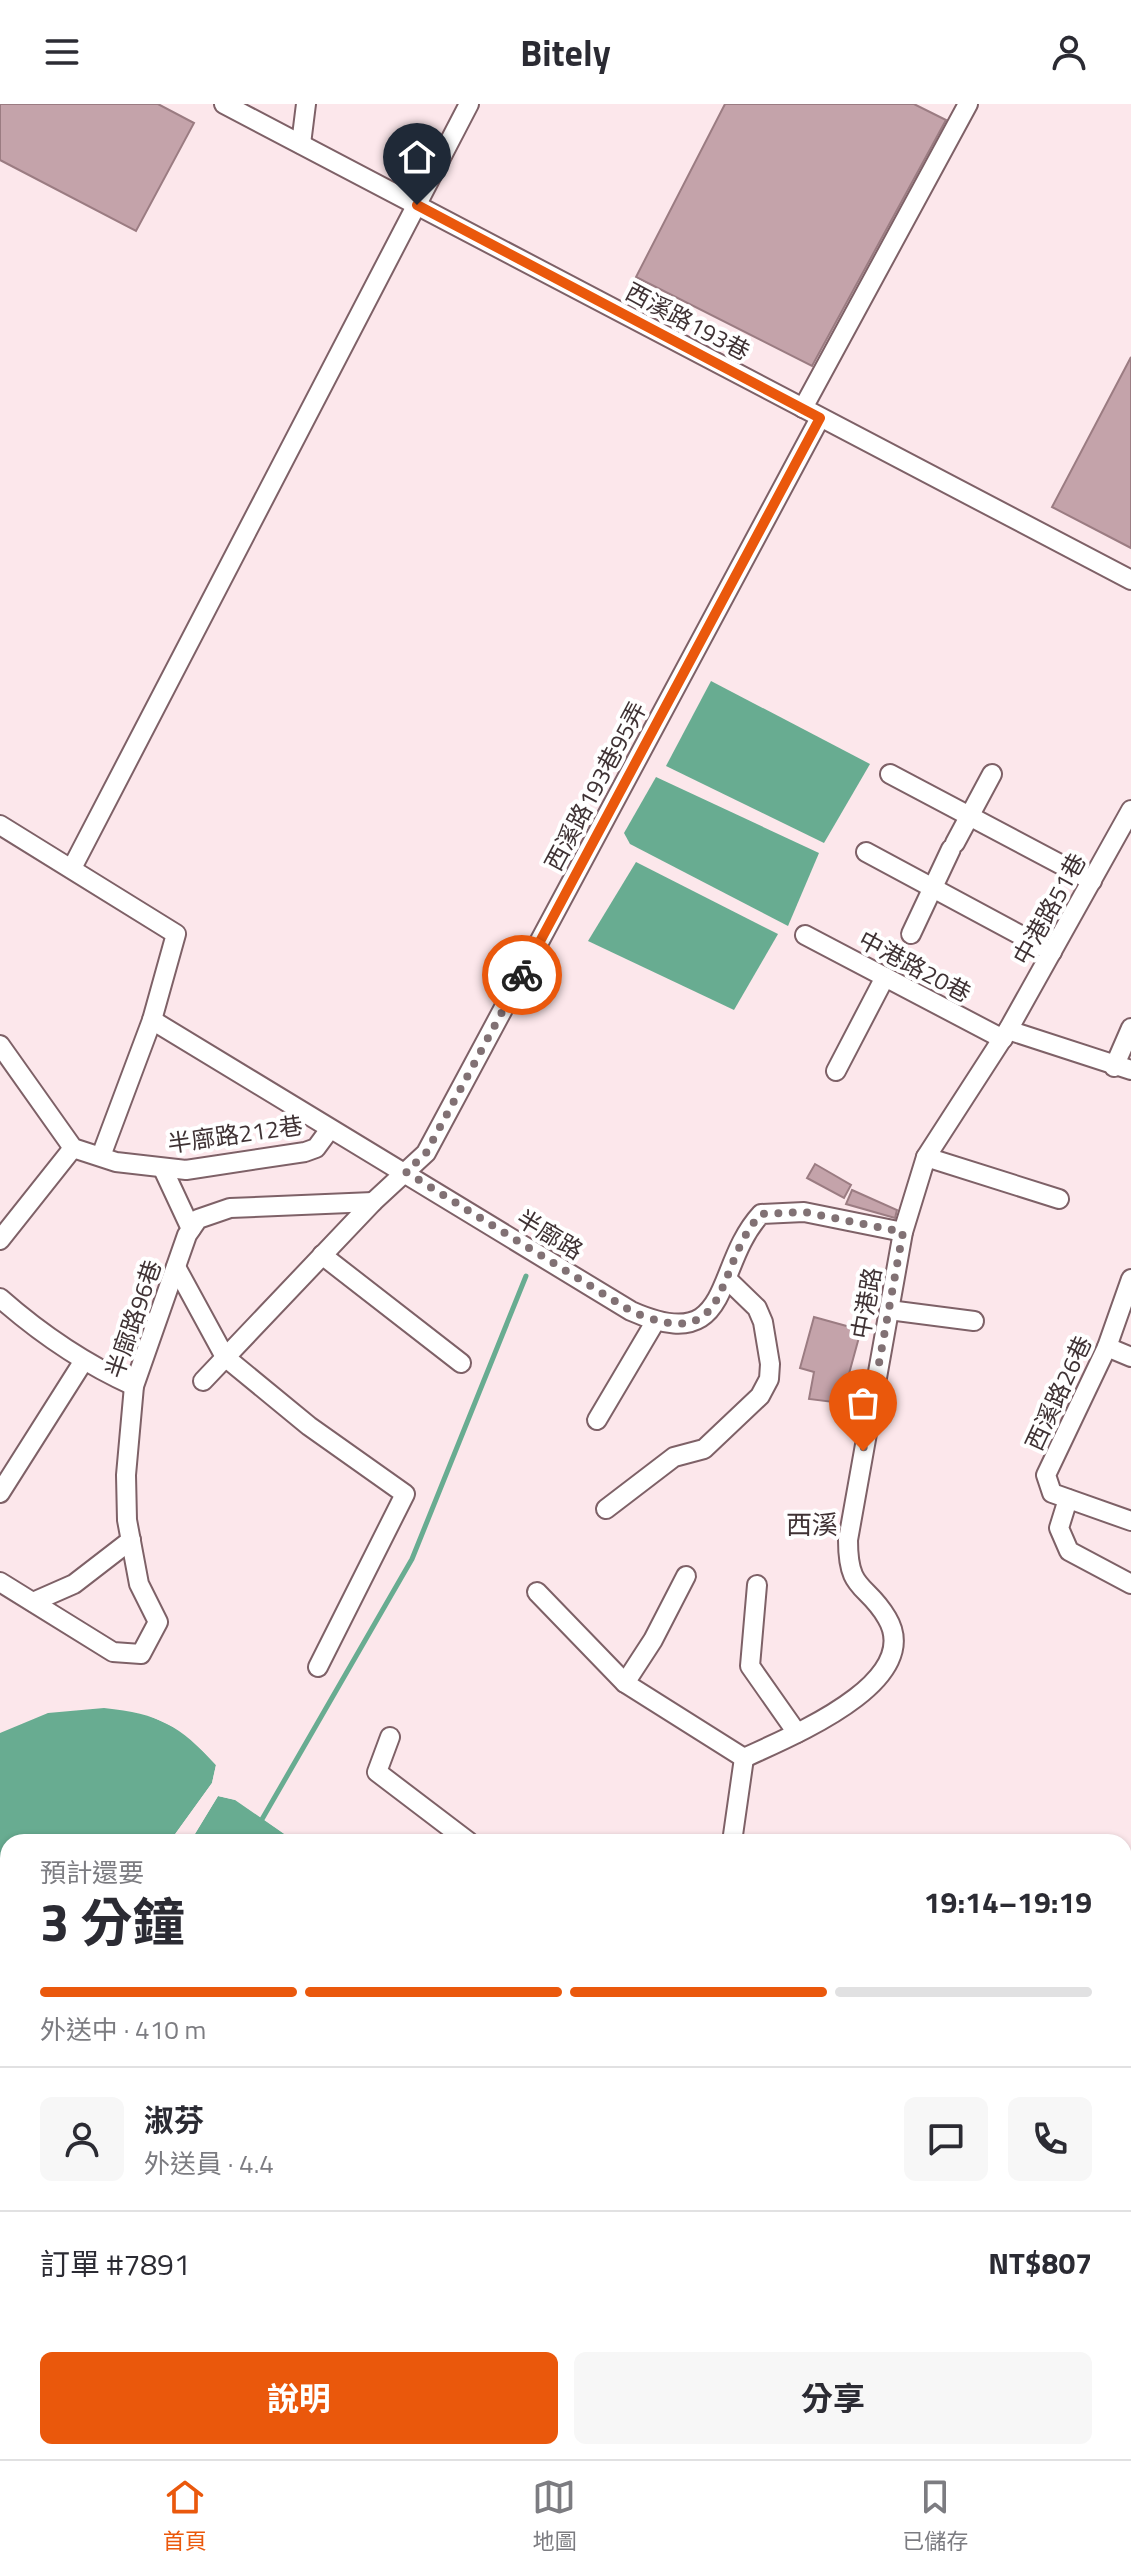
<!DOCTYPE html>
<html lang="zh-TW">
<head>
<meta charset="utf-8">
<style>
	:root { --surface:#fff; --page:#f7f7f7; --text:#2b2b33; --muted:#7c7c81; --line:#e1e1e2; --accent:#ea580c }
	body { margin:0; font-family:"Titillium Web","Noto Sans TC",sans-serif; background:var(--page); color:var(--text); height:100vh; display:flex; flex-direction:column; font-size:30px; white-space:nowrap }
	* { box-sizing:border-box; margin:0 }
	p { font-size:26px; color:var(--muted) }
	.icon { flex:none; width:44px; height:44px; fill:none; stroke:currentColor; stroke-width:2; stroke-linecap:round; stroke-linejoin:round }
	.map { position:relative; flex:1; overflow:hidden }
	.details { position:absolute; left:0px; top:1730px; width:1132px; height:626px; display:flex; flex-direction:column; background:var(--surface); border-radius:24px 24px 0 0; box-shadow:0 2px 6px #0004 }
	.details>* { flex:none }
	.pin { position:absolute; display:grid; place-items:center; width:68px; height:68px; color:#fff; margin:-82px -34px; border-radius:50% 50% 50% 0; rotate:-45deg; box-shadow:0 0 8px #0007 }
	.pin .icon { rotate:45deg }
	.courier { position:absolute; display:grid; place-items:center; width:80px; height:80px; margin:-40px; border:6px solid #ea580c; border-radius:50%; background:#fff; color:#222; box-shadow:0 2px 10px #0007 }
	.head em { font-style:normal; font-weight:700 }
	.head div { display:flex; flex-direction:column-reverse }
	.head { display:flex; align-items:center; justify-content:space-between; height:136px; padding:0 40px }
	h1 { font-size:52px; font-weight:700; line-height:60px }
	.bar { display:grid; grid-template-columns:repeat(4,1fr); gap:12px 8px; align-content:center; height:96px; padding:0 40px }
	.bar i { height:10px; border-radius:6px; background:var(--line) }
	.bar .selected { background:var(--accent) }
	.bar p { grid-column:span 4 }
	.line { display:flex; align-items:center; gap:20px; padding:0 40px; border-top:2px solid var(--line) }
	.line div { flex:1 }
	.round { display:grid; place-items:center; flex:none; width:84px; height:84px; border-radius:12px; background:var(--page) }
	.cta { display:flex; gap:16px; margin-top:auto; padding:16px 40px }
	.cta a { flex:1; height:92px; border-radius:12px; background:var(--accent); color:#fff; font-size:32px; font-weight:700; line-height:92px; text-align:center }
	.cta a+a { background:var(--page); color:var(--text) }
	header { display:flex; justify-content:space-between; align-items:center; height:104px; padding:0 40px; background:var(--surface); font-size:36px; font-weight:700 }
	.menu { display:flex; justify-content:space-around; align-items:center; height:112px; border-top:2px solid var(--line); background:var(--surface); font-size:22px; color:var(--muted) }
	.menu a { display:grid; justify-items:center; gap:4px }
	.menu .selected { color:var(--accent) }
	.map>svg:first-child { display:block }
	.water { fill:#68ac91 }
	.pier { fill:#fce7eb }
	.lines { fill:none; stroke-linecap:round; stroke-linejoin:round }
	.stream { stroke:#68ac91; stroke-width:5 }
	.building { fill:#c4a3aa; stroke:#9b7c82; stroke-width:2 }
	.minor-casing { stroke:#7e6167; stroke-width:22 }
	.minor { stroke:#fff; stroke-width:18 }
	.done { stroke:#817174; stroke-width:8; stroke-dasharray:0 14.4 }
	.route { stroke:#ea580c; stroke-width:10 }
	.labels { text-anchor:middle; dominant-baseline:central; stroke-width:8; stroke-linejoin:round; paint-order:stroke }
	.street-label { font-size:24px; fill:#3f3234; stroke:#fff }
	.neighbourhood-label { font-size:26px; fill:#3f3234; stroke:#fff }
</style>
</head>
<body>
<header><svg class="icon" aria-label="menu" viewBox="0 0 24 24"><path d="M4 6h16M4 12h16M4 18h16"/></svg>Bitely<svg class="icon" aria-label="person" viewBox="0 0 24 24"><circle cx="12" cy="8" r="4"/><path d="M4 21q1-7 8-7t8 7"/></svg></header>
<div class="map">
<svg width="1131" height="2355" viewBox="0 0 1131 2355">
	<rect width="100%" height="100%" fill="#fce7eb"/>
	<g class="water">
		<polygon points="711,577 870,660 824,739 666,662"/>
		<polygon points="656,673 819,749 788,822 630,740 624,729"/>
		<polygon points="636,758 778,830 734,906 588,837"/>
		<path d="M104,1604C160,1610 179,1621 216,1661L212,1679L173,1733L182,1738H8V1822L0,1817V1629L48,1609Z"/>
		<polygon points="218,1692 235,1696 293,1736 190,1738"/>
		<polygon points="0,1853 8,1858 8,2348 664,2348 673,2355 0,2355"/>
		<polygon points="716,2348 960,2348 966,2355 724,2355"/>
	</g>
	<polygon class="pier" points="131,1603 189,1625 220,1660 216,1681 179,1732 186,1736 218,1688 238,1693 295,1733 296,1738 236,1696 218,1692 190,1738 173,1733 212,1679 216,1661 186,1629"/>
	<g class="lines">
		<polyline class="stream" points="261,1717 412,1455 526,1172"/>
	</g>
	<g class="building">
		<polygon points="0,0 158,0 194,19 136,127 0,56"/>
		<polygon points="725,0 914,0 946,16 812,262 636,173"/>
		<polygon points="1131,253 1131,444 1052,403"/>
		<polygon points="815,1060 851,1081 844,1094 807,1074"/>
		<polygon points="852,1086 897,1106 895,1114 846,1100"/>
		<polygon points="814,1213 861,1226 841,1299 809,1295 814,1268 800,1264"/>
	</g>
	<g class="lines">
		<defs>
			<g id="minor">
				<polyline points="224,0 1131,476"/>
				<polyline points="301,40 306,0"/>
				<polyline points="803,304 968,0"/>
				<polyline points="890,670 1092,777"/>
				<polyline points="0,721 176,830 152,916 101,1052"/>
				<polyline points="955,739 992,670"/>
				<polyline points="866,748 1052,848"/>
				<polyline points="72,764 469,0"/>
				<polyline points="911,830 951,745"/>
				<polyline points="805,831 1003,935"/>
				<path d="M152,916L631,1207C735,1253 712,1163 761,1110L804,1108L903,1128"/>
				<polyline points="1008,926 1131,966"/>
				<polyline points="0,941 73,1044 116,1058 186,1066 305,1048 316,1044 330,1025"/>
				<polyline points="1114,963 1131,924"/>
				<polyline points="836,967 885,873"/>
				<polyline points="926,1053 1059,1095"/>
				<polyline points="163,1065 191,1125"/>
				<polyline points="0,1136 73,1044"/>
				<polyline points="322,1151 461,1259"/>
				<polyline points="176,1163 225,1253 309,1322 405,1390 318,1563"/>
				<polyline points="1131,1175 1107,1243 1046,1371 1052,1389 1131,1417"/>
				<path d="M0,1194C42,1231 83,1259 134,1282"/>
				<polyline points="889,1206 974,1217"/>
				<polyline points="1107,1243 1131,1253"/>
				<polyline points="203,1277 373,1098 426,1049 820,314"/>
				<polyline points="597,1316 655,1218"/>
				<polyline points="0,1389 83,1258"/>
				<polyline points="1068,1395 1059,1424 1069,1447 1131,1480"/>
				<polyline points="606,1405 674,1353 704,1345 760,1292 769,1275 770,1260 763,1218 757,1204 727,1175"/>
				<polyline points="0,1478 113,1548 141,1550 158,1518 139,1480 127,1416 126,1371 134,1282 187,1131 198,1115 230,1104 373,1098"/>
				<polyline points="757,1481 750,1562 797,1629"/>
				<path d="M537,1488L625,1579L744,1654C786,1634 926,1579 887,1514C866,1478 848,1489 848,1436L903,1128L926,1053L1008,926L1131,706"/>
				<polyline points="33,1498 74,1480 131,1436"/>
				<polyline points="625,1579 653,1536 686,1472"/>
				<polyline points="390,1633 377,1668 469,1738"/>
				<polyline points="732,1738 744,1654"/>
				<polyline points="1124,1892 1131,1877"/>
				<polyline points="1124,1944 1131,1947"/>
				<polyline points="1124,2039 1131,2042"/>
				<polyline points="1124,2235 1131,2240"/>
			</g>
		</defs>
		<use href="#minor" class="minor-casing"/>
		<use href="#minor" class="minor"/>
	</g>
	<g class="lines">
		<path class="done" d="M522,871L426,1049L406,1068L631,1207C735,1253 712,1163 761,1110L804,1108L903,1128L863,1347"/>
		<polyline class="route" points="417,101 820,314 522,871"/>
	</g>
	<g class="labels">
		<g class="street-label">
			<text transform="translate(688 217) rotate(28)">西溪路193巷</text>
			<text transform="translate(595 682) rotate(-62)">西溪路193巷95弄</text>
			<text transform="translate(1049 805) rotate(-61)">中港路51巷</text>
			<text transform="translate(915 862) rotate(28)">中港路20巷</text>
			<text transform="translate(235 1030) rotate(-8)">半廍路212巷</text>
			<text transform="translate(550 1130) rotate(31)">半廍路</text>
			<text transform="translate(866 1199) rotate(-80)">中港路</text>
			<text transform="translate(133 1215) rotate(-71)">半廍路96巷</text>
			<text transform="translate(1058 1289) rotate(-65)">西溪路26巷</text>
		</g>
		<g class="neighbourhood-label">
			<text x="812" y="1420">西溪</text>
		</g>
	</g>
</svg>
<div class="pin" style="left:863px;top:1347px;background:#ea580c"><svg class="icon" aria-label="bag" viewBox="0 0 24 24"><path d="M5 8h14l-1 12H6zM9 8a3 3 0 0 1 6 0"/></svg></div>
<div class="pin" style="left:417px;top:101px;background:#1f2937"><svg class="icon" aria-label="home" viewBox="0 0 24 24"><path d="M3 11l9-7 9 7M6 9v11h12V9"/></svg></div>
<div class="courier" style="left:522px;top:871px"><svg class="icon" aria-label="bike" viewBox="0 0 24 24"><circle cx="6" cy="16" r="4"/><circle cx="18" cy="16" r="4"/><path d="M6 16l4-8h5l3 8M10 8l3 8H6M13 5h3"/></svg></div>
<section class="details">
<div class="head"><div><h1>3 分鐘</h1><p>預計還要</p></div><em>19:14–19:19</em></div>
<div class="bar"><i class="selected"></i><i class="selected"></i><i class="selected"></i><i></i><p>外送中 · 410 m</p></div>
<div class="line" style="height:144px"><a class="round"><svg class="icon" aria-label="person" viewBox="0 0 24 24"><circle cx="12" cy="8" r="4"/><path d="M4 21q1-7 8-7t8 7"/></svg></a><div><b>淑芬</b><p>外送員 · 4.4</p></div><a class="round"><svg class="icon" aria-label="chat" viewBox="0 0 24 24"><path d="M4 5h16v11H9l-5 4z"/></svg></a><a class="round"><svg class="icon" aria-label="phone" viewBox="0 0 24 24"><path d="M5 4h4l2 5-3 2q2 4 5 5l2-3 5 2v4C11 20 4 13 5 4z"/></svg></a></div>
<div class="line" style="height:104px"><div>訂單 #7891</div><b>NT$807</b></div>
<div class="cta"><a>說明</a><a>分享</a></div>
</section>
</div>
<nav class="menu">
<a class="selected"><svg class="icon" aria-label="home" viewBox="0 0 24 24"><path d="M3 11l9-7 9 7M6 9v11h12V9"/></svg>首頁</a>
<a><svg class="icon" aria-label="map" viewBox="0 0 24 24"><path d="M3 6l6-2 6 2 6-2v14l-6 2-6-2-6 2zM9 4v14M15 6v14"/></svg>地圖</a>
<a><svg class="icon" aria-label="saved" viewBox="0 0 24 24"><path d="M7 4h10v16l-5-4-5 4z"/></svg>已儲存</a>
</nav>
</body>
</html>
